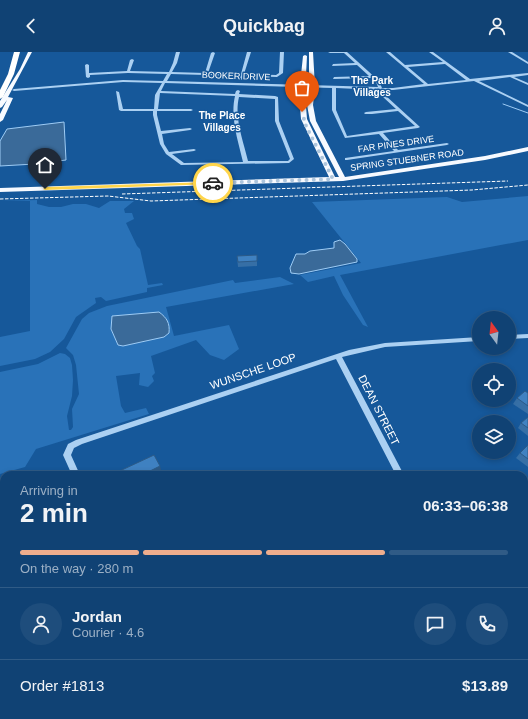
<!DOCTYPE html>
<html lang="en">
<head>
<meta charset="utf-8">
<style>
	:root { --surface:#104274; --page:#1e4d7c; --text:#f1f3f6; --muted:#9cb0c5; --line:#305b86; --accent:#eead8d }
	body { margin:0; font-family:Helvetica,sans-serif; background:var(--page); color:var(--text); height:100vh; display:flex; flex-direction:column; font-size:15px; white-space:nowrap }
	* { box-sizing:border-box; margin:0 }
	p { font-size:13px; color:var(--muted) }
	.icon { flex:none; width:22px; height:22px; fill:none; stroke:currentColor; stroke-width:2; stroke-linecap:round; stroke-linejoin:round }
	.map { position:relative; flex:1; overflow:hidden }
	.side { position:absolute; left:0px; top:419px; width:528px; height:248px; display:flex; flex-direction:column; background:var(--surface); border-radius:12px 12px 0 0; box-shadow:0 2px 6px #0003,0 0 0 1px var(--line) }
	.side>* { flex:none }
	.needle { width:26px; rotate:345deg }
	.fabs { position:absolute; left:472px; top:259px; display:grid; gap:8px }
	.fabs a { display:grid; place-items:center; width:44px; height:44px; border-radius:50%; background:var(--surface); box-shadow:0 2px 6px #0003,0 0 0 1px var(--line); font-size:20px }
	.pin { position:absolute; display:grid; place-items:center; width:34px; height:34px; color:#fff; margin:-41px -17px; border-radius:50% 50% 50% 0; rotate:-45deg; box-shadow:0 0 4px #0007 }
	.pin .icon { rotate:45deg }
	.courier { position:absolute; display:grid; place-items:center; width:40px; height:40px; margin:-20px; border:3px solid #ffd54a; border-radius:50%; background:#fff; color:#222; box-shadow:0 1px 5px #0007 }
	.head em { font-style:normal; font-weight:800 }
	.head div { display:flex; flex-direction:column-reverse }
	.head { display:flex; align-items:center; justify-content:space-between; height:68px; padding:0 20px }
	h1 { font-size:26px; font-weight:800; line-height:30px }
	.bar { display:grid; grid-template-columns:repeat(4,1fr); gap:6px 4px; align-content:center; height:48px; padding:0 20px }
	.bar i { height:5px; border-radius:3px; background:var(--line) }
	.bar .active { background:var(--accent) }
	.bar p { grid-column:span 4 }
	.line { display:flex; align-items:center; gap:10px; padding:0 20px; border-top:1px solid var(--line) }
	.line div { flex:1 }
	.round { display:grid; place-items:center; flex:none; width:42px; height:42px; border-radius:21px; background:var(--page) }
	header { display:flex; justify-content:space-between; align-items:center; height:52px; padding:0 20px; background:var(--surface); font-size:18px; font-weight:800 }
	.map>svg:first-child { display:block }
	.green { fill:#2972b8; fill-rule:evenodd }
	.water { fill:#3a6a99; stroke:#9eccf5 }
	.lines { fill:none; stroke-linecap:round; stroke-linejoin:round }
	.stream-far2 { stroke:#9eccf5; stroke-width:1 }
	.stream-far1 { stroke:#9eccf5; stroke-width:1.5 }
	.stream { stroke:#9eccf5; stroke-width:2 }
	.minor { fill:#abd0f2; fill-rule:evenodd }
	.major { fill:#f7faff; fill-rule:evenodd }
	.highway { fill:#fff; fill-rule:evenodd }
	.rail { stroke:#fff; stroke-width:1; stroke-dasharray:3.5 1.5; stroke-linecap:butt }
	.wall { fill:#366fa6 }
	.shaded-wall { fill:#2c5a87 }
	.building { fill:#3f81c1; stroke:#2c5a87 }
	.route { fill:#ffd54a }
	.done { stroke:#adc5dc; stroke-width:4; stroke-dasharray:0 7.2 }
	.labels { text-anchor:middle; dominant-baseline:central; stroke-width:3; stroke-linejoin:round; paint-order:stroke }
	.far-street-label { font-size:9px; fill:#fff; stroke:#16589a }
	.far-neighbourhood-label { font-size:10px; font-weight:bold; fill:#fff; stroke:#16589a }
	.street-label { font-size:11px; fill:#fff; stroke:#16589a }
</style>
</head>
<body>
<header><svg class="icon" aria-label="back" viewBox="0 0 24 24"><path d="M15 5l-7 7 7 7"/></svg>Quickbag<svg class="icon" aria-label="person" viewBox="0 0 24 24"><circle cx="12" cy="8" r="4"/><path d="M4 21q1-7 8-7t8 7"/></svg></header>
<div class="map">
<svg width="528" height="667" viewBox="0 0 528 667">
	<rect width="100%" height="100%" fill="#16589a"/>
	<g class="green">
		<polygon points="528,144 528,188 340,223 368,275 363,273 343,243 334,224 308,230 300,223 361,211 312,150 447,145 462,150"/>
		<polygon points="37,148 37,152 49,155 61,155 73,152 86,152 99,156 110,149 134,149 124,157 125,161 132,161 134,167 126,171 137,194 140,197 148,233 162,231 163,233 147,236 147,240 106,249 101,245 95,246 96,251 76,265 64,287 50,300 35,307 0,314 0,285 30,279 30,149 0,149"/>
		<path d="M280,225L294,232L166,255L174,284L229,273L239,297L224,308L210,303L196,288L151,304L155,321L152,324L154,329L148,335L139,333L140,321L116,324L121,354L125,361L146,356L149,362L36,397L25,415L0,422V320L38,312L60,301L65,302L70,306L72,313L73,328L72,344L67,364L69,378H71L73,375L72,357L79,342L76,313L73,303L66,296L82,267L89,261L107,254L233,228L235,231ZM111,277L169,281L118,293Z"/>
		<polygon points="378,663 476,663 480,667 377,667 375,666"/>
	</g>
	<g class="water">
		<polygon points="64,70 66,108 35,112 0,114 0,89 7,77"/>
		<polygon points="340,188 345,192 357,207 357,210 299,222 291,221 290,216 296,202 305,202 310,199 334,196 334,190"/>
		<path d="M159,260C167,266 170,271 169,281L164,285L123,294L118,293L111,277L112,264Z"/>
	</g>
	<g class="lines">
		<polyline class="stream-far2" points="503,52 528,61"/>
		<polyline class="stream-far1" points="0,432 4,431"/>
		<polyline class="stream" points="185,663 187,667"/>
		<g class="minor">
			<path d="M176,0H180L177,11L172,20L205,21L211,1L213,0L215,1L208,21L241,22L247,0H251L244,22L276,23L279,21L280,0H284L283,21L277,25L244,24L243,27L241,28L239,27L240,24L171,22L167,29L378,35L376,30L372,26L333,27L334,25L369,24L357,13L332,14L333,12L355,11L344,1H330L328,0H347L379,29L382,36H393L424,32L386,0H390L405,13L443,10L429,0H433L470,27L528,21V23L514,25L528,31V33L510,25L479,29L528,53V55L474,29L393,38H383L386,44L420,75L418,76L383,81L398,98L447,91L449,92L447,93L347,108H345V106L394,99L379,82L345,86L332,58V36L165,31L161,39L235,42L236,39L238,38L240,39L239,42L275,44L278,45L279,69L294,107L289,111L181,113L166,102L160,92L153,63V59H121L119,58L116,39L119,40L123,57H154L155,43L162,31L123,30L14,39L12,38L14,37L123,28L163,29L167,22L128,21L90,23V25L88,26L86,25L85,13L87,12L89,13V21L127,19L130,8L132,7L134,8L130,19L169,20L173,11ZM445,12L466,28L428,32L408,15ZM336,36L379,38L383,45L396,57L366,60L364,61L365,62H372L398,59L415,74L347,84L336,58ZM160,41L235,44C230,66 238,88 243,110L184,111L172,102L194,99L196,98L194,97L169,100L164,92L162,82L190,78L192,77L190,76L161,79L157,63V59H191L193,58L191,57H158ZM239,45L275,47V69L290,107L288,109H248C243,88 234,66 239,45Z"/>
			<polygon points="508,0 512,0 528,10 528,12"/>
			<polygon points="528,282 528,286 509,287 509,283"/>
			<polygon points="479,285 479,289 385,295 342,305 404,423 396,423 336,307 82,392 74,396 71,403 80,423 72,423 63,403 68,392 76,388 349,298 385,291"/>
			<polygon points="198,663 209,663 210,667 199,667"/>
		</g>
		<g class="major">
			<polygon points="28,0 32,0 8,45 13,46 3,68 0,70 0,62 7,48 2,55 0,56 0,49 20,17"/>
			<polygon points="309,0 313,0 315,35 313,53 316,69 345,125 485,104 528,95 528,99 485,108 343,129 0,140 0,136 329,125 301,67 299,42 303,4 305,3 307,4 305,42 307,67 335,125 339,125 310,69 307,53 309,35"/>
			<polygon points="528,470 528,484 524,486 524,472"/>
			<polygon points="338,663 356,663 354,667 336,667"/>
		</g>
		<polygon class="highway" points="14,0 20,0 14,22 3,45 0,47 0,38 8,22"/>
		<g class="rail">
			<polyline points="122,142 508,129"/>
			<polyline points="0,147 108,144 151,149 472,138 528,133"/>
		</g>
	</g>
	<g class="wall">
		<polygon points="237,204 257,209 257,214 238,215"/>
		<polygon points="528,341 528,362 513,352 517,346"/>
		<polygon points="528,365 528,384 518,376 521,371"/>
		<polygon points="528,393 528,415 516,406 520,401"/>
		<polygon points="285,663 299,663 294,667 287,667"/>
	</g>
	<g class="shaded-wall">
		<polygon points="160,414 162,421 157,423 142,423"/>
		<polygon points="277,663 279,663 275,667 273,667"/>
	</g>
	<g class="building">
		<polygon points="257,203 257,209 238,210 237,204"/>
		<polygon points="525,339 528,341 528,354 517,346"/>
		<polygon points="528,365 528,376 521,371"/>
		<polygon points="528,393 528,407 520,401"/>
		<polygon points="154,403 160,414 142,423 111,423"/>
		<polygon points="494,418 502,423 490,423"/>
		<polygon points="524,437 528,440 524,446"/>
		<polygon points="243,663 277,663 273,667 243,667 242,664"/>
		<polygon points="286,663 297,663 293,667 289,667"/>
	</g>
	<polygon class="route" points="213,130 214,132 45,138 43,137 45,135"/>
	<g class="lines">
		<polyline class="done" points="213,131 333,127 306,74 302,60"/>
	</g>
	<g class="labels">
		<g class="far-street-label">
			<text transform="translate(236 24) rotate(2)">BOOKER DRIVE</text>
			<text transform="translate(396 92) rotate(-8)">FAR PINES DRIVE</text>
			<text transform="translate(407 108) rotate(-8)">SPRING STUEBNER ROAD</text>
		</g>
		<g class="far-neighbourhood-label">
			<text x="372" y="28">The Park<tspan x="372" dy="12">Villages</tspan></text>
			<text x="222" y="63">The Place<tspan x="222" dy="12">Villages</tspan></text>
		</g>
		<g class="street-label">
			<text transform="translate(253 319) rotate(-19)">WUNSCHE LOOP</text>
			<text transform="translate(379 358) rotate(63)">DEAN STREET</text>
		</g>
	</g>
</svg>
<div class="fabs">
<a><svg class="needle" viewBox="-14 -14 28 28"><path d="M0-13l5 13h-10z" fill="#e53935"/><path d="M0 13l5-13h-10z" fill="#9cb0c5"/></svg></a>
<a><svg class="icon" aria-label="locate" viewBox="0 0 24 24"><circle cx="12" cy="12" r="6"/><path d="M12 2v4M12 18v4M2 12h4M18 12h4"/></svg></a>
<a><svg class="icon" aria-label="layers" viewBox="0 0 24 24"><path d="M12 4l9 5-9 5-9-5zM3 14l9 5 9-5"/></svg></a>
</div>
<div class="pin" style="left:302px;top:60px;background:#ea580c"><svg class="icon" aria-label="bag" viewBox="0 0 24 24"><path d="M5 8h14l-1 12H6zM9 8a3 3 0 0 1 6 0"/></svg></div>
<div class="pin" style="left:45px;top:137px;background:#1f2937"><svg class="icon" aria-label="home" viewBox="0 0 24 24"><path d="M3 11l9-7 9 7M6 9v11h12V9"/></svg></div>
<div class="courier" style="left:213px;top:131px"><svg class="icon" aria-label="car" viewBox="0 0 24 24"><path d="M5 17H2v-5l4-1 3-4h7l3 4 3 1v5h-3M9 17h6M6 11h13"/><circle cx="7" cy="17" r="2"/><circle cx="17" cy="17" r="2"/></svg></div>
<section class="side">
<div class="head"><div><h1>2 min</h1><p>Arriving in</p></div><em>06:33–06:38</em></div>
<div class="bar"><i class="active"></i><i class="active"></i><i class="active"></i><i></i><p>On the way · 280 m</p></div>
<div class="line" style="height:72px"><a class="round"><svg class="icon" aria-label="person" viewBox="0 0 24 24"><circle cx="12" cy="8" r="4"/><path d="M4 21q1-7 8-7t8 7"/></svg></a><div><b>Jordan</b><p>Courier · 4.6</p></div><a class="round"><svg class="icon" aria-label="chat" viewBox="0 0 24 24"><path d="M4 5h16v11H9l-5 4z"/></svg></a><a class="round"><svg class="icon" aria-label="phone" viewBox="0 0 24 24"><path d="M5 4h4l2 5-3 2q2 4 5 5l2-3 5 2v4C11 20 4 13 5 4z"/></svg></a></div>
<div class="line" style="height:52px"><div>Order #1813</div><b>$13.89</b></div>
</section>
</div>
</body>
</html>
